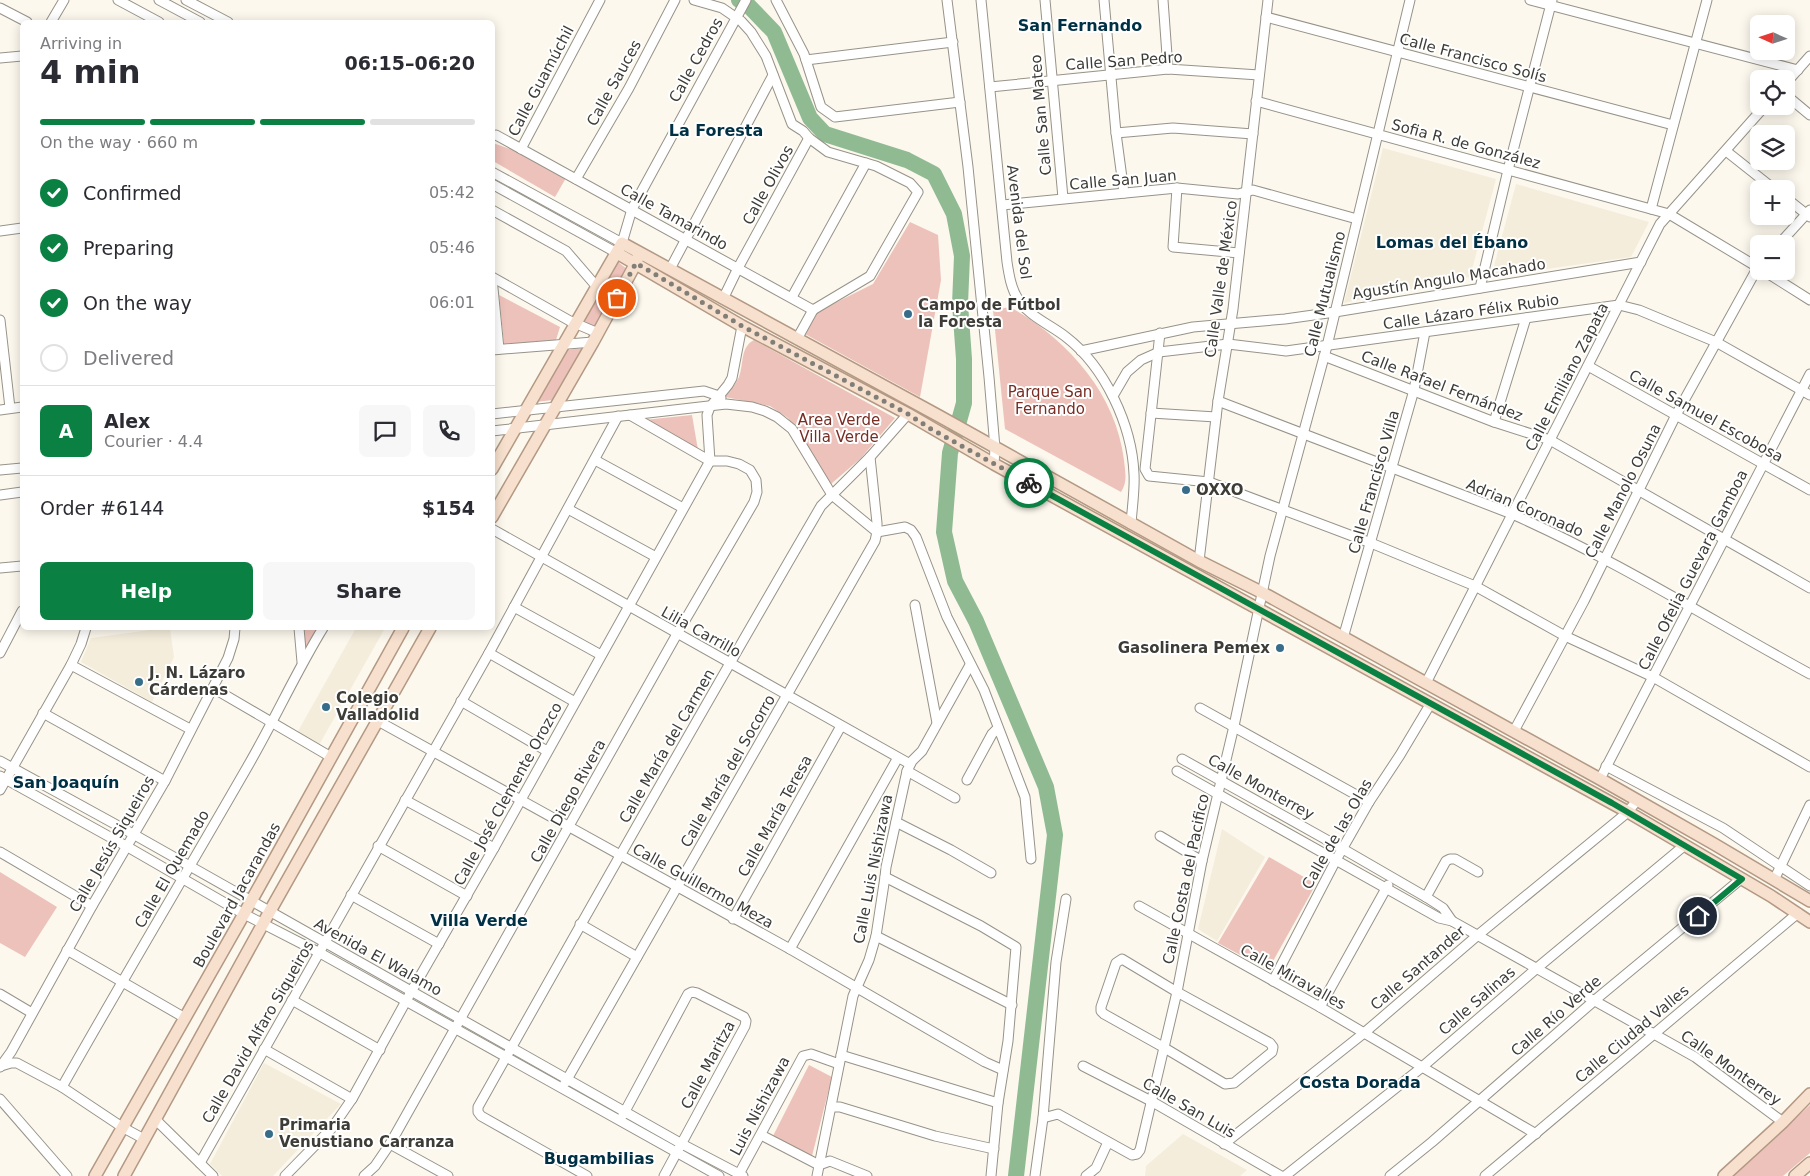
<!DOCTYPE html>
<html lang="en">
<head>
<meta charset="utf-8">
<style>
	:root { --surface:#fff; --page:#f7f7f7; --text:#2b2b33; --muted:#7c7c81; --line:#e1e1e2; --accent:#0b8043 }
	body { margin:0; font-family:"DejaVu Sans",sans-serif; background:var(--page); color:var(--text); height:100vh; display:flex; flex-direction:column; font-size:19px; white-space:nowrap }
	* { box-sizing:border-box; margin:0 }
	p { font-size:16px; color:var(--muted) }
	.icon { flex:none; width:28px; height:28px; fill:none; stroke:currentColor; stroke-width:2; stroke-linecap:round; stroke-linejoin:round }
	.map { position:relative; flex:1; overflow:hidden }
	.details { position:absolute; left:20px; top:20px; width:475px; height:610px; display:flex; flex-direction:column; background:var(--surface); border-radius:8px; box-shadow:0 2px 12px #0003 }
	.details>* { flex:none }
	.needle { width:32px; rotate:273deg }
	.fabs { position:absolute; left:1750px; top:15px; display:grid; gap:10px }
	.fabs a { display:grid; place-items:center; width:45px; height:45px; border-radius:8px; background:var(--surface); box-shadow:0 2px 12px #0003; font-size:25px }
	.pin { position:absolute; display:grid; place-items:center; width:42px; height:42px; color:#fff; margin:-21px; border:2px solid #fff; border-radius:50%; box-shadow:0 1px 5px #0007 }
	.courier { position:absolute; display:grid; place-items:center; width:50px; height:50px; margin:-25px; border:4px solid #0b8043; border-radius:50%; background:#fff; color:#222; box-shadow:0 1px 6px #0007 }
	.overview em { font-style:normal; font-weight:700 }
	.overview div { display:flex; flex-direction:column-reverse }
	.overview { display:flex; align-items:center; justify-content:space-between; height:85px; padding:0 20px }
	h1 { font-size:32px; font-weight:700; line-height:38px }
	.bar { display:grid; grid-template-columns:repeat(4,1fr); gap:8px 5px; align-content:center; height:60px; padding:0 20px }
	.bar i { height:6px; border-radius:4px; background:var(--line) }
	.bar .on { background:var(--accent) }
	.bar p { grid-column:span 4 }
	.line { display:flex; align-items:center; gap:12px; padding:0 20px; border-top:1px solid var(--line) }
	.line div { flex:1 }
	.round { display:grid; place-items:center; flex:none; width:52px; height:52px; border-radius:8px; background:var(--page) }
	ol { padding:0 20px; list-style:none }
	li { display:flex; align-items:center; gap:15px; height:55px }
	li p { margin-inline-start:auto }
	li .icon { padding:5px; border-radius:50%; background:var(--accent); color:#fff; stroke-width:4 }
	li:last-child { color:var(--muted) }
	li i { width:28px; height:28px; border:2px solid var(--line); border-radius:50% }
	.action { display:flex; gap:10px; margin-top:auto; padding:10px 20px }
	.action a { flex:1; height:58px; border-radius:8px; background:var(--accent); color:#fff; font-size:20px; font-weight:700; line-height:58px; text-align:center }
	.action a+a { background:var(--page); color:var(--text) }
	.map>svg:first-child { display:block }
	.built { fill:#f4eddc }
	.green { fill:#edc2ba }
	.lines { fill:none; stroke-linecap:round; stroke-linejoin:round }
	.river { stroke:#90bb92; stroke-width:16 }
	.minor-casing { stroke:#979389; stroke-width:11 }
	.major-casing { stroke:#b39984; stroke-width:14 }
	.minor { stroke:#fff; stroke-width:9 }
	.major { stroke:#f7e0ce; stroke-width:11 }
	.done { stroke:#807e77; stroke-width:5; stroke-dasharray:0 9 }
	.route { stroke:#0b8043; stroke-width:6 }
	.poi-dot { fill:#376d89; stroke:#fff; stroke-width:2 }
	.labels { text-anchor:middle; dominant-baseline:central; stroke-width:4; stroke-linejoin:round; paint-order:stroke }
	.street-label { font-size:15px; fill:#3d3c37; stroke:#fff }
	.poi-label { font-size:15px; font-weight:bold; fill:#3d3c37; stroke:#fff; text-anchor:start }
	.park-label { font-size:15px; fill:#772d24; stroke:#fff }
	.neighbourhood-label { font-size:16px; font-weight:bold; fill:#003044; stroke:#fff }
</style>
</head>
<body>
<div class="map">
<svg width="1810" height="1176" viewBox="0 0 1810 1176">
	<rect width="100%" height="100%" fill="#fcf8ed"/>
	<g class="built">
		<polygon points="1383,148 1496,179 1470,277 1344,303"/>
		<polygon points="1516,184 1649,222 1631,257 1491,277"/>
		<polygon points="165,628 170,628 174,657 152,702 81,662 91,638"/>
		<polygon points="356,628 385,628 319,745 297,733"/>
		<polygon points="1222,829 1265,857 1217,941 1198,929"/>
		<polygon points="264,1063 341,1104 273,1176 222,1176 210,1164"/>
		<polygon points="1183,1134 1247,1170 1240,1176 1145,1176 1146,1166"/>
	</g>
	<g class="green">
		<polygon points="493,143 516,151 566,178 555,197 493,161"/>
		<polygon points="910,222 938,235 941,280 920,397 805,334 815,313 873,284"/>
		<polygon points="618,262 627,269 595,326 582,322"/>
		<polygon points="499,295 560,327 556,340 504,344"/>
		<path d="M1010,307C1067,339 1116,393 1124,460C1125,472 1128,481 1121,492L1005,429L993,310Z"/>
		<path d="M754,340L895,418L861,458L831,484L788,418L770,406L725,397C729,391 736,384 739,377C744,364 740,347 754,340Z"/>
		<polygon points="584,348 553,400 536,402 566,350"/>
		<polygon points="692,415 699,456 634,421"/>
		<polygon points="303,628 317,628 305,649"/>
		<polygon points="1269,857 1316,884 1268,970 1218,943"/>
		<polygon points="0,872 57,907 25,957 0,943"/>
		<polygon points="809,1065 832,1077 812,1156 773,1136"/>
		<polygon points="1810,1105 1810,1153 1783,1176 1733,1176"/>
	</g>
	<g class="lines">
		<polyline class="river" points="739,0 747,4 774,32 810,118 825,134 907,160 934,174 954,214 962,256 960,304 964,359 964,403 950,453 944,532 955,581 976,621 1046,787 1055,835 1016,1176"/>
		<defs>
			<g id="minor">
				<polyline points="118,0 159,22"/>
				<polyline points="159,0 200,22"/>
				<polyline points="186,0 228,22"/>
				<polyline points="694,0 722,8 741,21 751,32 766,56 792,124 803,131 809,138 828,152 876,166 910,183 918,192 870,276 813,310"/>
				<polyline points="776,0 804,54 821,107 835,117 960,102"/>
				<polyline points="947,0 968,167 989,377 995,448 994,464"/>
				<path d="M981,0L1007,262C1009,275 1011,288 1018,299C1028,316 1051,325 1066,337C1105,367 1132,425 1134,474C1135,490 1132,508 1131,524"/>
				<polyline points="1045,0 1063,198"/>
				<polyline points="1104,0 1116,133 1124,193"/>
				<polyline points="1163,0 1168,69"/>
				<polyline points="1530,0 1798,70"/>
				<polyline points="0,8 27,22"/>
				<polyline points="1266,17 1673,125"/>
				<polyline points="51,22 64,0"/>
				<polyline points="0,58 22,56"/>
				<polyline points="806,60 953,42"/>
				<polyline points="1786,83 1810,56"/>
				<polyline points="990,87 1168,69 1259,75"/>
				<polyline points="1786,95 1810,115"/>
				<polyline points="1256,101 1669,214 1759,268"/>
				<polyline points="1116,133 1173,128 1253,134"/>
				<polyline points="496,135 813,310"/>
				<polyline points="521,149 600,0"/>
				<polyline points="1726,151 1774,189"/>
				<polyline points="492,172 622,243 632,209 746,0"/>
				<polyline points="576,179 629,88 675,0"/>
				<polyline points="492,184 617,253"/>
				<polyline points="1177,188 1173,247 1239,253"/>
				<polyline points="1786,198 1810,217"/>
				<polyline points="1002,205 1177,188 1238,194 1253,190 1357,219"/>
				<polyline points="1651,209 1707,0"/>
				<polyline points="492,210 566,251 597,287"/>
				<polyline points="0,231 22,228"/>
				<polyline points="1779,244 1810,210"/>
				<polyline points="670,269 773,75"/>
				<polyline points="1764,271 1810,300"/>
				<polyline points="492,277 570,321 598,333"/>
				<polyline points="492,278 499,349"/>
				<polyline points="1480,288 1508,170 1552,0"/>
				<polyline points="792,297 866,163"/>
				<polyline points="723,299 738,268 809,138"/>
				<polyline points="0,320 10,408"/>
				<polyline points="1160,333 1145,469 1149,476 1209,482 1371,543 1475,586 1565,636 1653,677 1810,767"/>
				<polyline points="797,339 813,310"/>
				<polyline points="492,350 593,342"/>
				<polyline points="1081,351 1193,327 1285,319 1335,312 1641,262"/>
				<polyline points="1324,356 1494,422 1550,440 1810,588"/>
				<polyline points="1588,366 1810,490"/>
				<polyline points="1113,396 1127,372 1141,360 1159,352 1228,344 1286,351 1619,305 1639,310 1716,342 1810,395"/>
				<path d="M1218,401L1512,514C1616,560 1711,620 1810,674"/>
				<polyline points="0,410 22,407"/>
				<polyline points="1151,413 1216,417"/>
				<polyline points="492,414 704,391 719,396 721,398"/>
				<polyline points="1494,422 1526,318"/>
				<polyline points="492,431 726,404 752,407 765,411 777,417 792,429 832,495 877,532 905,527 911,530 916,537 947,617 984,690 1025,797 1031,859"/>
				<polyline points="595,460 683,508"/>
				<polyline points="0,470 22,468"/>
				<polyline points="0,495 22,492"/>
				<polyline points="568,509 656,557"/>
				<polyline points="492,529 910,764"/>
				<polyline points="1199,561 1218,401 1233,309 1268,0"/>
				<polyline points="0,568 22,566"/>
				<polyline points="915,605 937,723"/>
				<polyline points="514,607 601,655"/>
				<polyline points="299,628 302,662"/>
				<polyline points="1343,638 1414,390 1425,332"/>
				<polyline points="0,653 22,611"/>
				<polyline points="489,653 575,702"/>
				<polyline points="71,665 190,729"/>
				<polyline points="1426,683 1660,224 1765,106"/>
				<polyline points="213,688 331,757"/>
				<polyline points="461,701 547,751"/>
				<polyline points="1200,708 1369,802"/>
				<polyline points="43,713 165,781"/>
				<polyline points="378,721 790,949 985,1062 1003,1070"/>
				<polyline points="1514,731 1584,601 1676,415 1759,265"/>
				<polyline points="1182,759 1343,849 1426,897 1443,908 1452,921"/>
				<polyline points="0,761 133,834 682,1144 743,1176"/>
				<polyline points="1606,766 1723,828 1810,886"/>
				<polyline points="907,771 955,798"/>
				<polyline points="1177,771 1439,918 1452,921 1695,1057 1783,1122"/>
				<polyline points="0,776 126,846 244,914 320,953 719,1176"/>
				<polyline points="1600,779 1810,374"/>
				<polyline points="967,780 992,734 998,728"/>
				<polyline points="0,790 71,665 81,644 86,628"/>
				<polyline points="405,800 494,848"/>
				<polyline points="896,822 951,850 991,873"/>
				<polyline points="1160,836 1202,861"/>
				<polyline points="378,846 467,896"/>
				<polyline points="0,852 92,906"/>
				<polyline points="885,877 981,926 1016,947 1008,1041 998,1103 991,1176"/>
				<polyline points="1774,880 1810,805"/>
				<polyline points="351,895 439,944"/>
				<polyline points="1426,897 1446,861 1450,859 1455,859 1478,872"/>
				<polyline points="1139,906 1320,1007 1536,1134"/>
				<polyline points="733,919 841,726"/>
				<polyline points="580,924 637,957"/>
				<polyline points="876,936 1012,1005"/>
				<polyline points="790,949 896,761 897,758"/>
				<polyline points="67,950 185,1018"/>
				<polygon points="1122,959 1177,992 1270,1043 1273,1047 1272,1052 1234,1083 1225,1084 1163,1047 1104,1014 1101,1011 1101,1007 1116,963"/>
				<polyline points="1273,981 1336,860 1369,802 1400,755 1431,703"/>
				<polyline points="0,994 32,1013"/>
				<polyline points="292,1000 380,1050"/>
				<polyline points="1320,1007 1388,885"/>
				<polyline points="264,1049 352,1099"/>
				<polyline points="841,1055 998,1103"/>
				<polyline points="1,1066 11,1063 17,1063 62,1087 122,1127 144,1139"/>
				<polyline points="1083,1066 1151,1101 1281,1176"/>
				<polyline points="0,1067 11,1052 92,906 165,781 228,658 234,639 235,628"/>
				<polyline points="565,1083 875,541 877,532 877,523 870,457"/>
				<path d="M62,1087C123,979 187,872 249,764C275,719 296,672 323,628"/>
				<polyline points="0,1099 67,1176"/>
				<polyline points="831,1107 840,1107 935,1136 994,1149"/>
				<polyline points="623,1115 688,994 692,992 697,993 744,1017 746,1021 745,1026 664,1176"/>
				<polyline points="1043,1118 1058,1114 1132,1155 1137,1154 1140,1150 1177,992 1202,861 1234,726 1270,556 1327,346 1410,0"/>
				<polyline points="155,1119 213,1176"/>
				<polyline points="761,1135 819,1165 830,1161 867,1176"/>
				<polyline points="390,1144 448,1176"/>
				<polyline points="1224,1144 1364,1033 1478,935 1628,812 1637,800"/>
				<polyline points="200,1163 489,653 618,416"/>
				<polyline points="285,1176 332,1128 352,1099 411,992 494,848 710,461 707,415 710,407 728,385 732,378 742,326"/>
				<polyline points="364,1176 375,1166 390,1144 677,634 754,502 757,492 756,480 750,470 739,464 727,461 710,461 630,415"/>
				<path d="M587,1176L481,1116L478,1112V1107C591,906 705,705 821,506L870,457L908,414"/>
				<polyline points="738,1176 803,1056 811,1054 839,1064"/>
				<polyline points="817,1176 853,996 869,960 876,936 885,877 886,867 907,771 912,761 922,751 970,665"/>
				<polyline points="1035,1176 1043,1118 1056,962 1066,899"/>
				<polyline points="1086,1176 1096,1168 1108,1142"/>
				<polyline points="1285,1176 1421,1068 1537,968 1685,845"/>
				<polyline points="1390,1176 1432,1142 1595,1000 1741,879"/>
				<polyline points="1485,1176 1798,913"/>
			</g>
			<g id="major">
				<polyline points="617,253 742,326 908,414 994,464 1628,812 1771,896 1810,922"/>
				<polyline points="492,469 622,243 939,416 1199,561 1263,593 1600,779 1714,844 1810,901"/>
				<polyline points="492,517 593,342 636,263 638,257"/>
				<polyline points="95,1176 244,914 403,628"/>
				<polyline points="124,1176 270,911 430,628"/>
				<polyline points="1724,1176 1783,1122 1810,1094"/>
				<polyline points="1795,1176 1810,1163"/>
			</g>
		</defs>
		<use href="#minor" class="minor-casing"/>
		<use href="#major" class="major-casing"/>
		<use href="#minor" class="minor"/>
		<use href="#major" class="major"/>
	</g>
	<g class="lines">
		<polyline class="done" points="617,298 636,263 742,326 908,414 931,429 1029,483"/>
		<polyline class="route" points="1029,483 1612,803 1742,879 1698,916"/>
	</g>
	<g class="poi-dot">
		<circle cx="908" cy="314" r="5"/>
		<circle cx="1186" cy="490" r="5"/>
		<circle cx="1280" cy="648" r="5"/>
		<circle cx="139" cy="682" r="5"/>
		<circle cx="326" cy="707" r="5"/>
		<circle cx="269" cy="1134" r="5"/>
	</g>
	<g class="labels">
		<g class="street-label">
			<text transform="translate(1473 58) rotate(15)">Calle Francisco Solís</text>
			<text transform="translate(696 60) rotate(-61)">Calle Cedros</text>
			<text transform="translate(1124 61) rotate(-4)">Calle San Pedro</text>
			<text transform="translate(541 81) rotate(-62)">Calle Guamúchil</text>
			<text transform="translate(614 83) rotate(-61)">Calle Sauces</text>
			<text transform="translate(1041 115) rotate(-95)">Calle San Mateo</text>
			<text transform="translate(1466 144) rotate(15)">Sofia R. de González</text>
			<text transform="translate(1123 180) rotate(-5)">Calle San Juan</text>
			<text transform="translate(768 185) rotate(-61)">Calle Olivos</text>
			<text transform="translate(674 217) rotate(29)">Calle Tamarindo</text>
			<text transform="translate(1019 222) rotate(83)">Avenida del Sol</text>
			<text transform="translate(1221 279) rotate(-82)">Calle Valle de México</text>
			<text transform="translate(1449 279) rotate(-9)">Agustín Angulo Macahado</text>
			<text transform="translate(1325 294) rotate(-76)">Calle Mutualismo</text>
			<text transform="translate(1471 312) rotate(-8)">Calle Lázaro Félix Rubio</text>
			<text transform="translate(1567 377) rotate(-63)">Calle Emiliano Zapata</text>
			<text transform="translate(1442 386) rotate(21)">Calle Rafael Fernández</text>
			<text transform="translate(1706 416) rotate(29)">Calle Samuel Escobosa</text>
			<text transform="translate(1374 482) rotate(-74)">Calle Francisco Villa</text>
			<text transform="translate(1623 491) rotate(-63)">Calle Manolo Osuna</text>
			<text transform="translate(1525 508) rotate(23)">Adrian Coronado</text>
			<text transform="translate(1693 570) rotate(-63)">Calle Ofelia Guevara Gamboa</text>
			<text transform="translate(701 632) rotate(29)">Lilia Carrillo</text>
			<text transform="translate(667 746) rotate(-60)">Calle María del Carmen</text>
			<text transform="translate(728 771) rotate(-60)">Calle María del Socorro</text>
			<text transform="translate(1261 787) rotate(29)">Calle Monterrey</text>
			<text transform="translate(508 794) rotate(-61)">Calle José Clemente Orozco</text>
			<text transform="translate(568 801) rotate(-61)">Calle Diego Rivera</text>
			<text transform="translate(775 816) rotate(-61)">Calle María Teresa</text>
			<text transform="translate(1337 834) rotate(-60)">Calle de las Olas</text>
			<text transform="translate(112 844) rotate(-60)">Calle Jesús Siqueiros</text>
			<text transform="translate(172 869) rotate(-60)">Calle El Quemado</text>
			<text transform="translate(873 869) rotate(-79)">Calle Luis Nishizawa</text>
			<text transform="translate(1186 879) rotate(-78)">Calle Costa del Pacifico</text>
			<text transform="translate(703 886) rotate(29)">Calle Guillermo Meza</text>
			<text transform="translate(237 895) rotate(-61)">Boulevard Jacarandas</text>
			<text transform="translate(378 957) rotate(29)">Avenida El Walamo</text>
			<text transform="translate(1418 968) rotate(-41)">Calle Santander</text>
			<text transform="translate(1293 977) rotate(29)">Calle Miravalles</text>
			<text transform="translate(1477 1001) rotate(-41)">Calle Salinas</text>
			<text transform="translate(1556 1016) rotate(-41)">Calle Río Verde</text>
			<text transform="translate(258 1032) rotate(-60)">Calle David Alfaro Siqueiros</text>
			<text transform="translate(1632 1034) rotate(-40)">Calle Ciudad Valles</text>
			<text transform="translate(708 1065) rotate(-62)">Calle Maritza</text>
			<text transform="translate(1731 1068) rotate(35)">Calle Monterrey</text>
			<text transform="translate(760 1106) rotate(-62)">Luis Nishizawa</text>
			<text transform="translate(1189 1108) rotate(30)">Calle San Luis</text>
		</g>
		<g class="poi-label">
			<text x="918" y="305">Campo de Fútbol<tspan x="918" dy="17">la Foresta</tspan></text>
			<text x="1196" y="490">OXXO</text>
			<text x="1270" y="648" text-anchor="end">Gasolinera Pemex</text>
			<text x="149" y="673">J. N. Lázaro<tspan x="149" dy="17">Cárdenas</tspan></text>
			<text x="336" y="698">Colegio<tspan x="336" dy="17">Valladolid</tspan></text>
			<text x="279" y="1125">Primaria<tspan x="279" dy="17">Venustiano Carranza</tspan></text>
		</g>
		<g class="park-label">
			<text x="1050" y="392">Parque San<tspan x="1050" dy="17">Fernando</tspan></text>
			<text x="839" y="420">Area Verde<tspan x="839" dy="17">Villa Verde</tspan></text>
		</g>
		<g class="neighbourhood-label">
			<text x="1080" y="25">San Fernando</text>
			<text x="716" y="130">La Foresta</text>
			<text x="1452" y="242">Lomas del Ébano</text>
			<text x="66" y="782">San Joaquín</text>
			<text x="479" y="920">Villa Verde</text>
			<text x="1360" y="1082">Costa Dorada</text>
			<text x="599" y="1158">Bugambilias</text>
		</g>
	</g>
</svg>
<div class="fabs">
<a><svg class="needle" viewBox="-14 -14 28 28"><path d="M0-13l5 13h-10z" fill="#e53935"/><path d="M0 13l5-13h-10z" fill="#7c7c81"/></svg></a>
<a><svg class="icon" aria-label="locate" viewBox="0 0 24 24"><circle cx="12" cy="12" r="6"/><path d="M12 2v4M12 18v4M2 12h4M18 12h4"/></svg></a>
<a><svg class="icon" aria-label="layers" viewBox="0 0 24 24"><path d="M12 4l9 5-9 5-9-5zM3 14l9 5 9-5"/></svg></a>
<a>+</a>
<a>−</a>
</div>
<div class="pin" style="left:617px;top:298px;background:#ea580c"><svg class="icon" aria-label="bag" viewBox="0 0 24 24"><path d="M5 8h14l-1 12H6zM9 8a3 3 0 0 1 6 0"/></svg></div>
<div class="pin" style="left:1698px;top:916px;background:#1f2937"><svg class="icon" aria-label="home" viewBox="0 0 24 24"><path d="M3 11l9-7 9 7M6 9v11h12V9"/></svg></div>
<div class="courier" style="left:1029px;top:483px"><svg class="icon" aria-label="bike" viewBox="0 0 24 24"><circle cx="6" cy="16" r="4"/><circle cx="18" cy="16" r="4"/><path d="M6 16l4-8h5l3 8M10 8l3 8H6M13 5h3"/></svg></div>
<section class="details">
<div class="overview"><div><h1>4 min</h1><p>Arriving in</p></div><em>06:15–06:20</em></div>
<div class="bar"><i class="on"></i><i class="on"></i><i class="on"></i><i></i><p>On the way · 660 m</p></div>
<ol>
<li><svg class="icon" aria-label="check" viewBox="0 0 24 24"><path d="M5 12l5 5 9-10"/></svg>Confirmed<p>05:42</p></li>
<li><svg class="icon" aria-label="check" viewBox="0 0 24 24"><path d="M5 12l5 5 9-10"/></svg>Preparing<p>05:46</p></li>
<li><svg class="icon" aria-label="check" viewBox="0 0 24 24"><path d="M5 12l5 5 9-10"/></svg>On the way<p>06:01</p></li>
<li><i></i>Delivered</li>
</ol>
<div class="line" style="height:90px"><b class="round" style="background:var(--accent);color:#fff">A</b><div><b>Alex</b><p>Courier · 4.4</p></div><a class="round"><svg class="icon" aria-label="chat" viewBox="0 0 24 24"><path d="M4 5h16v11H9l-5 4z"/></svg></a><a class="round"><svg class="icon" aria-label="phone" viewBox="0 0 24 24"><path d="M5 4h4l2 5-3 2q2 4 5 5l2-3 5 2v4C11 20 4 13 5 4z"/></svg></a></div>
<div class="line" style="height:65px"><div>Order #6144</div><b>$154</b></div>
<div class="action"><a>Help</a><a>Share</a></div>
</section>
</div>
</body>
</html>
